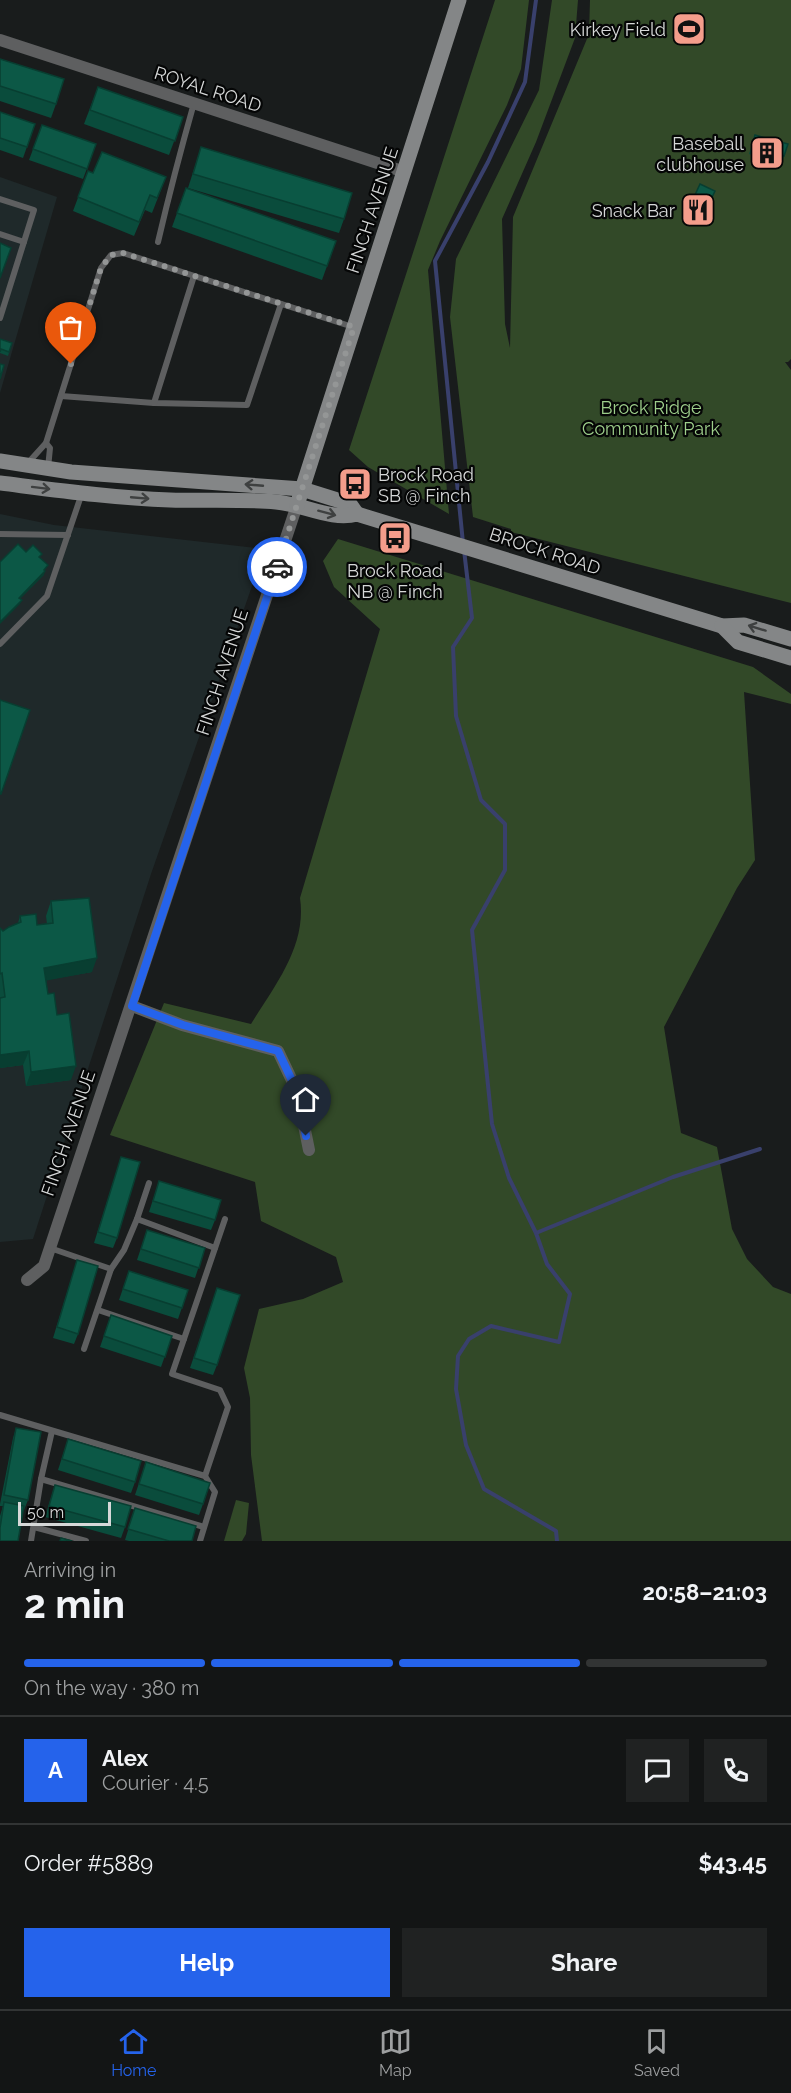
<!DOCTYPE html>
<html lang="en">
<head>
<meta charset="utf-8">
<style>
	:root { --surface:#131515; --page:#202222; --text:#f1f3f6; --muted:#9d9fa0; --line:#323434; --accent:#2563eb }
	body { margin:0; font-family:Raleway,sans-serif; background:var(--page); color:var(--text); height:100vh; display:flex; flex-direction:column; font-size:22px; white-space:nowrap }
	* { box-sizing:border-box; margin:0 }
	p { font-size:20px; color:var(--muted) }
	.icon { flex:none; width:33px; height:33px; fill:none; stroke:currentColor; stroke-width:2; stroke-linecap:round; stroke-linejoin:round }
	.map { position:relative; height:1541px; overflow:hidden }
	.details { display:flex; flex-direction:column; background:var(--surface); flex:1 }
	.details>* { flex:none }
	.scale { position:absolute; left:18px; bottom:15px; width:93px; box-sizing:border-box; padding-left:6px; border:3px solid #d6d8d8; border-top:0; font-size:16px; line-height:21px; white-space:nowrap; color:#d6d8d8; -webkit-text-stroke:4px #050606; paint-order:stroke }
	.pin { position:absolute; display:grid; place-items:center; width:51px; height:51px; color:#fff; margin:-62px -26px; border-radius:50% 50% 50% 0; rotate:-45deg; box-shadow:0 0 6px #0007 }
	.pin .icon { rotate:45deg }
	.courier { position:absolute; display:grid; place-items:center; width:60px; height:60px; margin:-30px; border:4px solid #2563eb; border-radius:50%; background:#fff; color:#222; box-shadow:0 2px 8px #0007 }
	.headline em { font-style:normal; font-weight:700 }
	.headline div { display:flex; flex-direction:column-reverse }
	.headline { display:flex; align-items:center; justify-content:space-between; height:102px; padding:0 24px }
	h1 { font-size:39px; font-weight:700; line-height:45px }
	.bar { display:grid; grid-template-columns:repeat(4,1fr); gap:9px 6px; align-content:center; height:72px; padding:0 24px }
	.bar i { height:8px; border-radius:4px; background:var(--line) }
	.bar .on { background:var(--accent) }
	.bar p { grid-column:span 4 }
	.line { display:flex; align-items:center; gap:15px; padding:0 24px; border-top:2px solid var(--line) }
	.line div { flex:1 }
	.round { display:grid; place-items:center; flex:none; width:63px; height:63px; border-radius:0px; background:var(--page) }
	.primary-button { display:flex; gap:12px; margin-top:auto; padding:12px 24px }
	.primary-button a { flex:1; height:69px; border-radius:0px; background:var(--accent); color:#fff; font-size:24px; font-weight:700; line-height:69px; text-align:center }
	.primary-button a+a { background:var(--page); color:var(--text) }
	.menu { display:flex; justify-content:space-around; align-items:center; height:84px; border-top:2px solid var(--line); background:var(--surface); font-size:16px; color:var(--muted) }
	.menu a { display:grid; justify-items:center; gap:3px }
	.menu .on { color:var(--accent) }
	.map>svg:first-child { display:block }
	.built { fill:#1f292a }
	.green { fill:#324928 }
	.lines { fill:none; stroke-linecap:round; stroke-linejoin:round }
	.stream { stroke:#39406c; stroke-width:4 }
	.service { stroke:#5e5f60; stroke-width:6 }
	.minor { stroke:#5e5f60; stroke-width:12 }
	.secondary { stroke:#848687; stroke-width:15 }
	.wall { fill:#0a4c3c }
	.shaded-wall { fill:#083e31 }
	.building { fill:#0c5846; stroke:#083e31; stroke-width:1.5 }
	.oneway { stroke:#3e4040 }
	.done { stroke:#949696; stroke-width:6; stroke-dasharray:0 10.8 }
	.route { stroke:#2563eb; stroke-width:8 }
	.labels { text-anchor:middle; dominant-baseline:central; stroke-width:4.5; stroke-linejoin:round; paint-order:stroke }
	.poi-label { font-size:18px; fill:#d6d8d8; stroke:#050606; text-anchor:end }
	.street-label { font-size:18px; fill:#d6d8d8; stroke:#050606 }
	.park-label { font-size:18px; fill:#9ecf8b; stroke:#050606 }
</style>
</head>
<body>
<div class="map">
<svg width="791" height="1541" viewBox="0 0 791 1541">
	<rect width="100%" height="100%" fill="#191c1c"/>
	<g class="built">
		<polygon points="0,177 57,197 0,393"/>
		<polygon points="0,514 54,525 265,549 151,874 33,1239 0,1242"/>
	</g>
	<g class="green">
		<polygon points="495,0 529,0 521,69 507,105 440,241 428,270 449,514 368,467 349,450"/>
		<polygon points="552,0 578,0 575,38 536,142 502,219 505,324 510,348 513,217 589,34 590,0 791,0 791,359 788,362 785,362 791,370 791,603 511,532 511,529 473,517 450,317 456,259 539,90"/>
		<path d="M338,539L753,667L791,694V704L744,692L755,860L737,888L664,1027L681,1133L717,1147L732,1229L747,1259L773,1287L791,1294V1541H262L251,1455L250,1398L244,1368L259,1309L303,1299L343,1282L336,1257L261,1221L255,1182L110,1135L164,1003L251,1024C275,985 307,946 300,898L380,629L334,587L323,561Z"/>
		<polygon points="236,1500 249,1503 246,1534 242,1541 224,1541"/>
	</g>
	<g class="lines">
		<g class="stream">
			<polyline points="463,543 435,261 488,162 525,82 536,0"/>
			<polyline points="464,550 472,618 453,647 456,716 481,800 505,824 505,870 472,930 492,1124 509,1178 536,1233 547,1264 570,1294 559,1342 491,1326 469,1339 458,1356 456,1389 466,1445 484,1489 556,1531 557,1541"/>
			<polyline points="536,1233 673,1177 760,1149"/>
		</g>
		<g class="service">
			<polyline points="0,199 34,210 0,318"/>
			<polyline points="0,234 24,242"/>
			<path d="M158,242C169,195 181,149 194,103"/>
			<polyline points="61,396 154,403 247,405 281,304"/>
			<polyline points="154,403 194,276"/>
			<polyline points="46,443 50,448 48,468"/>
			<polyline points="27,464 46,443 101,268 111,255 123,253 353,327"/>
			<polyline points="0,534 68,535"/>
			<polyline points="0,644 47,596 82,493"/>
			<polyline points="137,1219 215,1248"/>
			<polyline points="50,1248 111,1269"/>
			<polyline points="98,1310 184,1339"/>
			<polyline points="84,1349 111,1269 124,1250 137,1219 149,1183"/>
			<polyline points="0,1415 205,1476 215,1492 200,1541"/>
			<polyline points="205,1476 228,1407 220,1390 172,1374 225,1219"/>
			<polyline points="41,1479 204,1527"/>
			<polyline points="34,1527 86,1541"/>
			<polyline points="31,1541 41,1479 52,1431"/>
		</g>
		<g class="minor">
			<polyline points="0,40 405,172"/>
			<polyline points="132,1006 182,1025 278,1051 297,1091 309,1150"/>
			<polyline points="27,1280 44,1266 297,505"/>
		</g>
		<g class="secondary">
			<polyline points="0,461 71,472 302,489 350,504 357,514"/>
			<path d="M0,483C56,490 113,498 170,500C205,501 241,499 276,502C303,504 331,521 357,514L722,626L744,625L791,639"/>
			<polyline points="297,505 459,0"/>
			<polyline points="722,626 738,642 791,658"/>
		</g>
	</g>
	<g class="wall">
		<polygon points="0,59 56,104 51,118 0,101"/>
		<polygon points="98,87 183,117 169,155 84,124"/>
		<polygon points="0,112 35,124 23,158 0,150"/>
		<polygon points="42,125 96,144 83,179 29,160"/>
		<polygon points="755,135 784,156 782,163 749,154"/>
		<polygon points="201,147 344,219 339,233 188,188"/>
		<polygon points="88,171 93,173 166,177 152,213 145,210 134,236 73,211"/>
		<polygon points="186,188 336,241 322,280 172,227"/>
		<polygon points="715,191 700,225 685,219 689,208"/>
		<polygon points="0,339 12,343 8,356 0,353"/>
		<polygon points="51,901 92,972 46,980 48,994 57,1015 71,1080 26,1086 23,1065 0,1068 0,928 3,931 18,923 20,916 37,925 47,924 46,916"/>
		<polygon points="121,1157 117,1238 113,1248 94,1243"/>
		<polygon points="159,1181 215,1220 211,1230 149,1212"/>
		<polygon points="147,1230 205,1248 195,1278 137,1260"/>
		<polygon points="77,1260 78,1334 74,1344 53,1338"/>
		<polygon points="129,1271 188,1290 178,1319 119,1300"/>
		<polygon points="217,1288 217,1365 213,1375 190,1368"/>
		<polygon points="111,1315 172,1336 161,1367 100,1347"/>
		<polygon points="16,1428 28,1500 24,1510 0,1541 0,1516 3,1506 0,1506 0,1504 13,1438"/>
		<polygon points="68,1439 135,1482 131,1493 58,1470"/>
		<polygon points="146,1462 203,1504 199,1515 135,1495"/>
		<polygon points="55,1485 125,1527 121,1538 45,1517"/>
		<polygon points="135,1508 192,1541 129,1541 125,1540"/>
	</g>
	<g class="shaded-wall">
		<polygon points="45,571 44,575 18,601 19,598"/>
		<polygon points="22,600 20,604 0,624 0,622"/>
		<polygon points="97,958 92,972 39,982 44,968"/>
		<polygon points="29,1051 23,1065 0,1068 0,1055"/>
		<polygon points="76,1066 71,1080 26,1086 31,1072"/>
	</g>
	<g class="building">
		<polygon points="0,59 64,79 56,104 0,86"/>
		<polygon points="98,87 183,117 175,141 90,110"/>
		<polygon points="0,112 35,124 27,147 0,138"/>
		<polygon points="42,125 96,144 87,169 33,149"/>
		<polygon points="755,135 788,144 784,156 752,147"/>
		<polygon points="201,147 352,193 344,219 193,174"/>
		<polygon points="102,152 166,177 157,198 150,195 139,222 78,197 88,171 93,173"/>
		<polygon points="700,184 715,191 704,214 689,208"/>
		<polygon points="186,188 336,241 327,266 177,213"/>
		<polygon points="0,243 11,248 0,278"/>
		<polygon points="0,339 12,343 9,352 1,349 0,352"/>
		<polygon points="0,364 4,365 0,379"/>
		<polygon points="18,544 26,552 33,545 42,554 39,557 48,565 44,570 45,571 19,598 22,600 0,622 0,562"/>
		<polygon points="0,700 30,710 1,794 0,794"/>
		<polygon points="89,898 97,958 44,968 48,994 54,993 57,1015 69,1013 76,1066 31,1072 29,1051 0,1055 0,998 5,997 2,973 0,974 0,928 3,931 9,927 21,922 20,916 36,914 37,925 53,923 51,901"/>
		<polygon points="121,1157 140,1162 117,1238 98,1232"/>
		<polygon points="159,1181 221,1200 215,1220 153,1201"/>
		<polygon points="147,1230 205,1248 199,1268 141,1249"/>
		<polygon points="77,1260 98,1266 78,1334 57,1327"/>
		<polygon points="129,1271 188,1290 182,1308 123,1289"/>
		<polygon points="217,1288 240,1295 217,1365 194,1358"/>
		<polygon points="111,1315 172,1336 165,1357 104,1336"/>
		<polygon points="16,1428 41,1432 28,1500 4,1495"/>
		<polygon points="68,1439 141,1461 135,1482 62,1459"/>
		<polygon points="146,1462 210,1483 203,1504 139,1484"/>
		<polygon points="55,1485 131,1506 125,1527 49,1506"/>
		<polygon points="4,1502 24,1506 18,1541 0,1541 0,1528"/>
		<polygon points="135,1508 196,1526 192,1541 169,1541 128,1529"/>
		<polygon points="61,1538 72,1541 60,1541"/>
	</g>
	<defs><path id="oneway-shaft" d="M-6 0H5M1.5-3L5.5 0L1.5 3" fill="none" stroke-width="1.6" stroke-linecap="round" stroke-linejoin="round" transform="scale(1.5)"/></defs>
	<g class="oneway">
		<use href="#oneway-shaft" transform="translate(254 485) rotate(-175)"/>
		<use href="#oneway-shaft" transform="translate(41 488) rotate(7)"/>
		<use href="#oneway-shaft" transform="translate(140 498) rotate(5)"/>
		<use href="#oneway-shaft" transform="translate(327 513) rotate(15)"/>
		<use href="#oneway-shaft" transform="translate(757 628) rotate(-163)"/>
	</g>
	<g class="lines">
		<polyline class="done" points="71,364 101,268 111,255 123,253 354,327 277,567"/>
		<polyline class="route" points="277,567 132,1006 183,1025 278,1051 297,1091 306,1136"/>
	</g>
	<defs>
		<symbol id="stadium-square" viewBox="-11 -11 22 22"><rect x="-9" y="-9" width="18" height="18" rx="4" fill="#f49d8b" stroke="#050606"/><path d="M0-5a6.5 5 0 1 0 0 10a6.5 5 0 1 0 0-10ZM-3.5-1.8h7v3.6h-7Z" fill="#111"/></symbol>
		<symbol id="building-square" viewBox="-11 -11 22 22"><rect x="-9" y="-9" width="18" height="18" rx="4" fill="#f49d8b" stroke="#050606"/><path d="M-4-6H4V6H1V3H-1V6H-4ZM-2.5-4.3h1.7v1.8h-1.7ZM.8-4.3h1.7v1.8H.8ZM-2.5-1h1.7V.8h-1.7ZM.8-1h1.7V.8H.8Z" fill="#111"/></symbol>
		<symbol id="restaurant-square" viewBox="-11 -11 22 22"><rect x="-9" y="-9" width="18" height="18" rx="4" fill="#f49d8b" stroke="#050606"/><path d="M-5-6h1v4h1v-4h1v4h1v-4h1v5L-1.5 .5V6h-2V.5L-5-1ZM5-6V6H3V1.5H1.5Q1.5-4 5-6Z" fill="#111"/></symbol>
		<symbol id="bus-square" viewBox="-11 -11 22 22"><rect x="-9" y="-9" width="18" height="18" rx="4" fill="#f49d8b" stroke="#050606"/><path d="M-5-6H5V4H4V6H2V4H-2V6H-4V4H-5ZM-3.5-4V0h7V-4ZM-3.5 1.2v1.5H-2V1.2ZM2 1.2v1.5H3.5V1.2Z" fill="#111"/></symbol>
	</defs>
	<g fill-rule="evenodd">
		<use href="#stadium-square" x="670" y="10" width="38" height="38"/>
		<use href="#building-square" x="748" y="134" width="38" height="38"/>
		<use href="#restaurant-square" x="679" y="191" width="38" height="38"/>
		<use href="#bus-square" x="336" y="465" width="38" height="38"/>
		<use href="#bus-square" x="376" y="519" width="38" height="38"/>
	</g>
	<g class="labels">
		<g class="poi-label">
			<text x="666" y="29">Kirkey Field</text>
			<text x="744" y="143">Baseball<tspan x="744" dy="21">clubhouse</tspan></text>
			<text x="675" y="210">Snack Bar</text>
			<text x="378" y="474" text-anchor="start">Brock Road<tspan x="378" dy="21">SB @ Finch</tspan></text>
			<text x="395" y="570" text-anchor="middle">Brock Road<tspan x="395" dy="21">NB @ Finch</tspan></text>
		</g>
		<g class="street-label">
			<text transform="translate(208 89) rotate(18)">ROYAL ROAD</text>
			<text transform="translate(372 210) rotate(-72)">FINCH AVENUE</text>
			<text transform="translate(545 551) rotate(18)">BROCK ROAD</text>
			<text transform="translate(222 672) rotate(-72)">FINCH AVENUE</text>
			<text transform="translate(68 1133) rotate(-71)">FINCH AVENUE</text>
		</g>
		<g class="park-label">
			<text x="651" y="407">Brock Ridge<tspan x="651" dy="21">Community Park</tspan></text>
		</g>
	</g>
</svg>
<div class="scale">50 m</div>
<div class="pin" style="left:71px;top:364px;background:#ea580c"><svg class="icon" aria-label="bag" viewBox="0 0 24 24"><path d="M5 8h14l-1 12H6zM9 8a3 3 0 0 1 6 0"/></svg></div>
<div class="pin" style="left:306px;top:1136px;background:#1f2937"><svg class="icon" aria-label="home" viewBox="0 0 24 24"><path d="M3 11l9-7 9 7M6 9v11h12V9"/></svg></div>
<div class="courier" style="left:277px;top:567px"><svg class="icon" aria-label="car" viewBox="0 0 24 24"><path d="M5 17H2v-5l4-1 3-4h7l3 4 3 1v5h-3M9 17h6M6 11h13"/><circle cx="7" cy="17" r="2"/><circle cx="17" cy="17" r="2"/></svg></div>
</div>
<section class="details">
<div class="headline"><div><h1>2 min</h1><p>Arriving in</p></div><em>20:58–21:03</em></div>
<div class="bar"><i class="on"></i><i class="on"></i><i class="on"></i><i></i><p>On the way · 380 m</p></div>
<div class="line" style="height:108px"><b class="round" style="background:var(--accent);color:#fff">A</b><div><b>Alex</b><p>Courier · 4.5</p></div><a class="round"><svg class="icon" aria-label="chat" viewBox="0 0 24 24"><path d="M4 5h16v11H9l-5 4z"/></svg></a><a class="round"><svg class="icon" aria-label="phone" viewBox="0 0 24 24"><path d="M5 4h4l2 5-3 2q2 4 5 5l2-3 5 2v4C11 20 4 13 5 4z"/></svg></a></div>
<div class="line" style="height:78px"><div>Order #5889</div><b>$43.45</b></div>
<div class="primary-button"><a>Help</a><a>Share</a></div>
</section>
<nav class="menu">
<a class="on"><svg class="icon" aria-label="home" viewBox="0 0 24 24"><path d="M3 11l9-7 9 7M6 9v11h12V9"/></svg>Home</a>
<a><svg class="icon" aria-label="map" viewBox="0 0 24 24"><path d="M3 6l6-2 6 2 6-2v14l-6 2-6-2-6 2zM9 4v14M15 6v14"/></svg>Map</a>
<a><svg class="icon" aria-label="saved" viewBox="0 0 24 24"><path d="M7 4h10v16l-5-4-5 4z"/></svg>Saved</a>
</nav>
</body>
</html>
